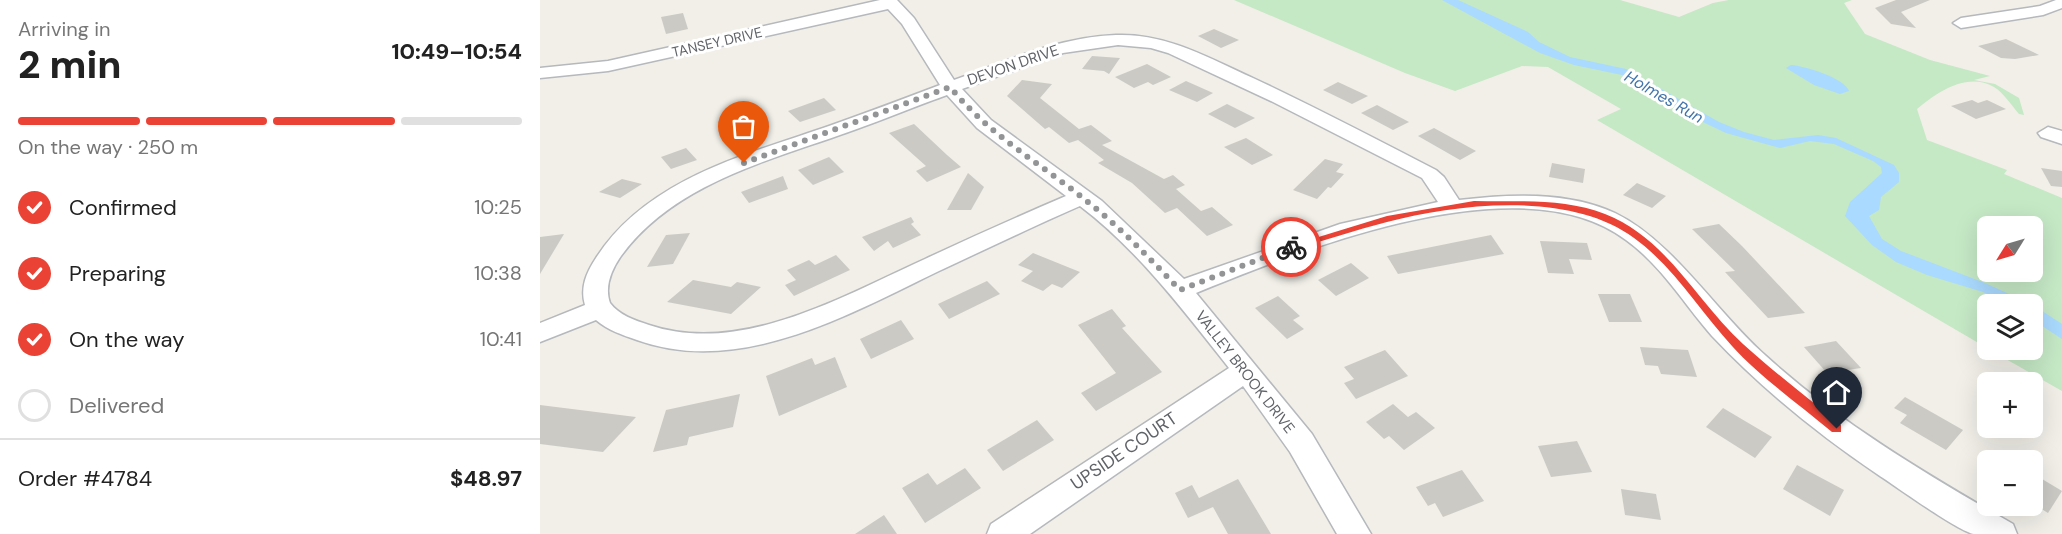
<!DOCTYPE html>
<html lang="en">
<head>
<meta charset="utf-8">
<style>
	:root { --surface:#fff; --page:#f2f2f2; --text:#222; --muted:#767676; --line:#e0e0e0; --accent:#ea4335 }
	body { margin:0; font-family:"DM Sans",sans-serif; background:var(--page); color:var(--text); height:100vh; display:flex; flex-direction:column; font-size:22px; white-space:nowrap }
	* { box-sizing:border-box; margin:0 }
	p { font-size:20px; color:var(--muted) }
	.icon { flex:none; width:33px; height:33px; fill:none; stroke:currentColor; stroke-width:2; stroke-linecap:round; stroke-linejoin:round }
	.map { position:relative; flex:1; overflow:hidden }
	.side { display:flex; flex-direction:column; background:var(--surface); width:540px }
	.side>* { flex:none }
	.needle { width:39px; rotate:233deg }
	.controls { position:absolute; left:1437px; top:216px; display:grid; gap:12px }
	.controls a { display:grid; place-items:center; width:66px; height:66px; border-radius:9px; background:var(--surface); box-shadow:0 6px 24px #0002; font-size:30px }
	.pin { position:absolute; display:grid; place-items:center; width:51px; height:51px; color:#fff; margin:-62px -26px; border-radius:50% 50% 50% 0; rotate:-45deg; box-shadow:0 0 6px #0007 }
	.pin .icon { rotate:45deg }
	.courier { position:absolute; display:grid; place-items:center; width:60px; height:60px; margin:-30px; border:4px solid #ea4335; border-radius:50%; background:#fff; color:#222; box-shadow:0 2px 8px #0007 }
	.headline em { font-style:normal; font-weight:800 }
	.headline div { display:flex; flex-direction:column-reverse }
	.headline { display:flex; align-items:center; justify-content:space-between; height:102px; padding:0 18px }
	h1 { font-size:39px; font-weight:800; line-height:45px }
	.bar { display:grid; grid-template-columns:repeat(4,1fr); gap:9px 6px; align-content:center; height:72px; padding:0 18px }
	.bar i { height:8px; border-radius:4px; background:var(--line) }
	.bar .on { background:var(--accent) }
	.bar p { grid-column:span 4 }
	.line { display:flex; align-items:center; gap:15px; padding:0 18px; border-top:2px solid var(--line) }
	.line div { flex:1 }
	ol { padding:0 18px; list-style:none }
	li { display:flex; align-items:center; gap:18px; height:66px }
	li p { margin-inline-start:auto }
	li .icon { padding:6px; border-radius:50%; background:var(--accent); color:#fff; stroke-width:4 }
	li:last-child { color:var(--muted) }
	li i { width:33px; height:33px; border:3px solid var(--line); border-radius:50% }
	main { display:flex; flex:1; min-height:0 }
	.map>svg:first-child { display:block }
	.green { fill:#c5e8c5; fill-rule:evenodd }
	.water { fill:#aadaff }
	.building { fill:#cccac5 }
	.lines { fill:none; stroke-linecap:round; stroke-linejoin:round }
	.minor-casing { stroke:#b5b8bc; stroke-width:3 }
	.minor { fill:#fff; fill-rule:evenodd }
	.route { fill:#ea4335 }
	.done { stroke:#929495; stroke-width:6; stroke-dasharray:0 10.8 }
	.labels { text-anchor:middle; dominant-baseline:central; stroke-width:6; stroke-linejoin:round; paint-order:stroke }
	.far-street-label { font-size:14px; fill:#5f6368; stroke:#fff }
	.street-label { font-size:15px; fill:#5f6368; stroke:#fff }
	.water-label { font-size:16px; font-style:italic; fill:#4174aa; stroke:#fff }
	.near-street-label { font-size:18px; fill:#5f6368; stroke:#fff }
</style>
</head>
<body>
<main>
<section class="side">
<div class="headline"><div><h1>2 min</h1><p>Arriving in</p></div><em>10:49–10:54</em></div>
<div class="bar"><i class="on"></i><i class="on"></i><i class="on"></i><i></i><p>On the way · 250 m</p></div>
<ol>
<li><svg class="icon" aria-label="check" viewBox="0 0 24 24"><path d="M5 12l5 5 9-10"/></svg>Confirmed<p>10:25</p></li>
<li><svg class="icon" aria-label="check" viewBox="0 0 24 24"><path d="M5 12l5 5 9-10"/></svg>Preparing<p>10:38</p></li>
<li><svg class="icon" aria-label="check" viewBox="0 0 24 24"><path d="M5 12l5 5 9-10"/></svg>On the way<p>10:41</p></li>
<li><i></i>Delivered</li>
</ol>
<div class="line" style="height:78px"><div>Order #4784</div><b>$48.97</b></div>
</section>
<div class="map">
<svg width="1522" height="534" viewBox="0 0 1522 534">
	<rect width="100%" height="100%" fill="#f1efe8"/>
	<path class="green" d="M694,0H1080L1139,17L1173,3L1189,0H1312L1304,3L1325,34L1390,60L1450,76L1434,80L1455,84L1479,98L1484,115L1479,114C1472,106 1463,92 1454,87C1427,71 1396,93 1377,109L1387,140L1467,170L1464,174L1522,198V391L1450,350H1492V304H1448L1447,348L1057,120L1081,109L1008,67L982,66L915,91L865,73ZM1448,226H1492V272H1448Z"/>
	<g class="water">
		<polygon points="902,0 918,0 988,32 999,42 1030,57 1086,69 1179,122 1204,132 1234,140 1278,135 1296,138 1354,165 1359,173 1359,182 1341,197 1339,210 1329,216 1342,239 1361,251 1445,283 1491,304 1466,304 1443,292 1387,275 1356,262 1332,245 1305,216 1310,202 1342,173 1341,167 1333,161 1294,144 1270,141 1240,148 1186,133 1129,106 1087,76 1034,65 1000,53"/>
		<path d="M1251,65C1265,66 1304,78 1309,91L1300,94L1274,85L1246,68Z"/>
		<polygon points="1493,305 1522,324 1522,339 1493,320"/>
	</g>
	<g class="building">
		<polygon points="1356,0 1390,0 1361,12 1376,28 1351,24 1335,8"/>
		<polygon points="143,13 148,29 126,34 121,17"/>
		<polygon points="674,29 699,40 681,48 658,36"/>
		<polygon points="1466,39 1499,55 1475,59 1461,58 1438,46"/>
		<polygon points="552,56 580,58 569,74 564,71 542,69"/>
		<polygon points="607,64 631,77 613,85 608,82 594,88 575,77"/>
		<polygon points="482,80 512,84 500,98 539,129 551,125 572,141 562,145 624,179 633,175 645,185 636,189 661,211 672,207 693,225 667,236 637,208 625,213 592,183 558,163 564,160 538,140 529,143 509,127 505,129 467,96"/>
		<polygon points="646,81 673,93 657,102 629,90"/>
		<polygon points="798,82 828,96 812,104 783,90"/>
		<polygon points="284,98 296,110 260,122 248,111"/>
		<polygon points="1432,100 1438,103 1447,100 1466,109 1436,119 1411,106"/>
		<polygon points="687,104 715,118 695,128 668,114"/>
		<polygon points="837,105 869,122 853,130 821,113"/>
		<polygon points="374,124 407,155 421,167 387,182 376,171 386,166 349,133"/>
		<polygon points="894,128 936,151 920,160 878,136"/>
		<polygon points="706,138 733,155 712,165 684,147"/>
		<polygon points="146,148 157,160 131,169 121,157"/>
		<polygon points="289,157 304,172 273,185 258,170"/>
		<polygon points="785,159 803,164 796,172 804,174 791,188 788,187 777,199 753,190"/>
		<polygon points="1012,163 1045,169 1043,183 1009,177"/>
		<polygon points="1501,168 1522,171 1522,187 1511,186"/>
		<polygon points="428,173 444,187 431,210 407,210"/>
		<polygon points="243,176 248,189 209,203 201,192"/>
		<polygon points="82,179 102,184 80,198 59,192"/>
		<polygon points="1097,183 1126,196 1112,208 1083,195"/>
		<polygon points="371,217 374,222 371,224 381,235 353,248 348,241 334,251 322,237"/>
		<polygon points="1179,224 1202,246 1265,313 1228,318 1185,272 1195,271 1152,229"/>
		<polygon points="150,233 133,264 107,267 126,235"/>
		<polygon points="24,234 0,274 0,237"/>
		<polygon points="951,235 964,254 858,274 847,256"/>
		<polygon points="1000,241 1047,243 1052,260 1029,259 1034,274 1008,273"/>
		<polygon points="493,253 540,272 522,288 512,284 503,291 481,281 493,271 478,265"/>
		<polygon points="296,255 310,270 254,296 245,285 256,280 247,270 269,260 275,265"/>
		<polygon points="811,263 829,278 796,296 778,280"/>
		<polygon points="153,280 191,287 197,282 221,287 191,314 127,302"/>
		<polygon points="447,281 460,294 409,319 398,304"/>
		<polygon points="1058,294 1090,294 1102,322 1069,322"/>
		<polygon points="738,296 760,316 753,320 764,329 747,339 715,308"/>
		<polygon points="572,309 586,326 582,328 622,372 556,411 541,393 576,373 538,325"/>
		<polygon points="361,320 374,339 331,359 320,339"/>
		<polygon points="1296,341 1321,368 1287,373 1264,347"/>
		<polygon points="1100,347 1148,350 1157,377 1121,374 1118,366 1105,365"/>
		<polygon points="845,350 868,376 816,399 804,383 814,379 804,367"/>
		<polygon points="295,357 307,387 239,416 226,376 272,358 275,365"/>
		<polygon points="200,394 193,427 149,437 147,445 113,452 126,410"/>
		<polygon points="1365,397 1423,430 1406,450 1360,423 1367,415 1354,408"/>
		<polygon points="853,404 868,417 876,412 895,428 864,450 849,436 844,439 826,422"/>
		<polygon points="0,405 96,417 63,452 0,444"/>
		<polygon points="1183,408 1232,437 1215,458 1166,427"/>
		<polygon points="497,420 514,440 463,471 447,450"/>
		<polygon points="1037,441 1052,472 1011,477 998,446"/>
		<polygon points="1257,465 1304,490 1290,516 1243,489"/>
		<polygon points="425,468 441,488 385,523 362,488 388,473 397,485"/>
		<polygon points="922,470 944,501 903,517 895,503 888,506 876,487"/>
		<polygon points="1492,473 1522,491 1508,513 1492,503"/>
		<polygon points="698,479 731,534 688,534 673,507 648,518 635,493 652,485 659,498"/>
		<polygon points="1081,489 1116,494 1121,520 1085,515"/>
		<polygon points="344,515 357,534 315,534"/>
	</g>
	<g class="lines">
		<defs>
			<g id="minor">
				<path d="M340,0H357L374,18L414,80C466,61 519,37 576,35C626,33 669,58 713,78C775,107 836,139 896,170L904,177L919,200C969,194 1028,191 1075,213C1133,241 1176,312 1226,356C1300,423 1386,474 1473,524L1477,534C1464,534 1448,534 1434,534C1419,532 1354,485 1337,474C1278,434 1221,388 1172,336C1144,304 1121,265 1086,240C981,161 764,249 656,293L772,434L831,534H797L750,452L703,386L490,534H447L451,524L689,368C644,311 598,250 540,206C492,227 446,249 399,271C308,315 199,377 97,340C82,335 68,330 56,320L0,342V323L45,305C40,288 46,273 56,258C107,179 205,155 289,126C326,113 363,99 400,85L362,24L348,9L68,71L0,78V68L68,61ZM578,45L611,48L628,53L733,102L882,178L898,202L800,224L644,279L562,201L451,120L422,89L523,53ZM407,95L437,128L526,196C479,216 432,237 385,259C303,296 201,356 109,325C94,320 79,315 70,303C64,286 72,269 81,256C135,182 232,160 314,130C345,119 376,106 407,95Z"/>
				<polygon points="1516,0 1522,0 1522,8 1503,15 1421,28 1413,23 1421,18 1500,6"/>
				<polygon points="1508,127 1522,131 1522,144 1501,137 1498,133"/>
			</g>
		</defs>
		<use href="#minor" class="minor-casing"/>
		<use href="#minor" class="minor"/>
	</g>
	<path class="route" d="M934,201C978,202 1024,198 1065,214C1127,238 1156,301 1203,344C1234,372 1268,398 1301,425V432H1292C1260,405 1220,377 1192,346C1160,311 1133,266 1094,238C1031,191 919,203 847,222C815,230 783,241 751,250L746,247L847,216Z"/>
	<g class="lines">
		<path class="done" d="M204,163L410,87C453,139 504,165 554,207C585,232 612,261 640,290L751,247"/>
	</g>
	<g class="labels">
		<g class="far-street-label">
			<text transform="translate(177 42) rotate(-13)">TANSEY DRIVE</text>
		</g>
		<g class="street-label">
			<text transform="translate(473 65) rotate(-19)">DEVON DRIVE</text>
			<text transform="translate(705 372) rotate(52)">VALLEY BROOK DRIVE</text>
		</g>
		<g class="water-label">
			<text transform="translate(1124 97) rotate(30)">Holmes Run</text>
		</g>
		<g class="near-street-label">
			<text transform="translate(584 451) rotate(-34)">UPSIDE COURT</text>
		</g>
	</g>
</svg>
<div class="controls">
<a><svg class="needle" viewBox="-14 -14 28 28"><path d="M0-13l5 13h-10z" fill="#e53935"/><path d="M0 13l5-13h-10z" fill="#767676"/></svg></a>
<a><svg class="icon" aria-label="layers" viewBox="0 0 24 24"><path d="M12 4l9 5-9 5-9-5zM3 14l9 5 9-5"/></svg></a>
<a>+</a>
<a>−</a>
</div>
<div class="pin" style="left:204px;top:163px;background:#ea580c"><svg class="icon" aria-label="bag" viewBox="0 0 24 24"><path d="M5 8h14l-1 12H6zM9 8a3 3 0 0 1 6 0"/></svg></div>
<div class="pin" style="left:1297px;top:429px;background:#1f2937"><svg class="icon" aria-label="home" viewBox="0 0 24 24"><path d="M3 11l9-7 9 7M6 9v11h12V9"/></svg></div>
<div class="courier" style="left:751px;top:247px"><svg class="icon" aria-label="bike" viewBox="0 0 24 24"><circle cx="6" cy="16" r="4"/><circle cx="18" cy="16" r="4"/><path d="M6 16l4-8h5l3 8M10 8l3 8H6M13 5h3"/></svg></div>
</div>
</main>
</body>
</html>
